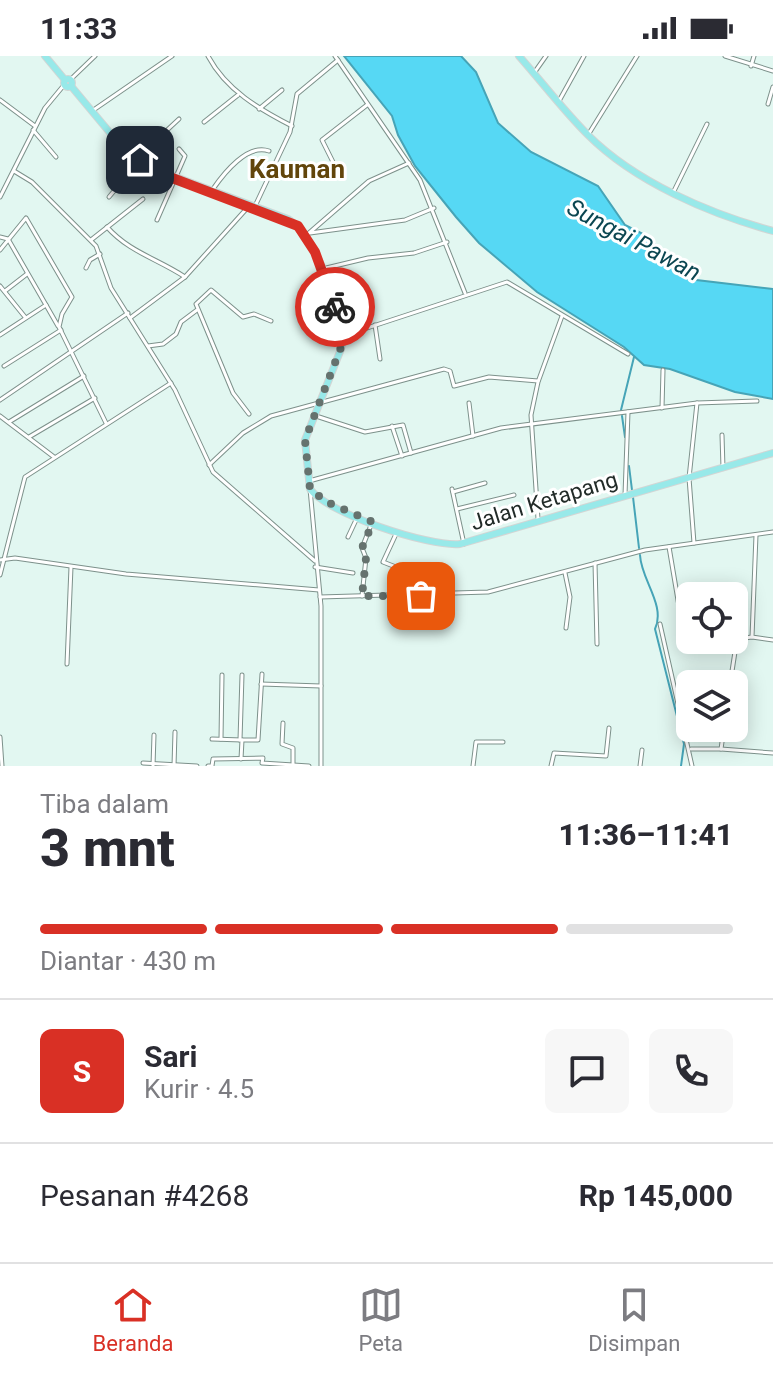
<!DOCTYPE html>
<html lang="id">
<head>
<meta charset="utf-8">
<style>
	:root { --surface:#fff; --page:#f7f7f7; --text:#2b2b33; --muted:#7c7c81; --line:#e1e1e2; --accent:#d93025 }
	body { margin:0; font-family:Roboto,sans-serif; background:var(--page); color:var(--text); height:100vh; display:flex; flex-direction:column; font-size:30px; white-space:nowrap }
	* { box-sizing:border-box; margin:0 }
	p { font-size:26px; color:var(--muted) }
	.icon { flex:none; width:44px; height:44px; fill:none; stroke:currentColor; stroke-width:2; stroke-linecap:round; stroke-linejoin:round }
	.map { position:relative; height:710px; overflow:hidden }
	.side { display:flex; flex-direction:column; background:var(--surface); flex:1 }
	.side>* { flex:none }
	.fabs { position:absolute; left:676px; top:526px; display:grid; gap:16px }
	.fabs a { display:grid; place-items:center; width:72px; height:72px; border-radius:12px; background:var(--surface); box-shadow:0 4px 20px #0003; font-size:40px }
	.pin { position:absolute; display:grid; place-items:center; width:68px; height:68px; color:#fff; margin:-34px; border-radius:16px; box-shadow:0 4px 12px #0006 }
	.courier { position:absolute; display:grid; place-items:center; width:80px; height:80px; margin:-40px; border:6px solid #d93025; border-radius:50%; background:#fff; color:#222; box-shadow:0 2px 10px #0007 }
	.headline em { font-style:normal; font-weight:800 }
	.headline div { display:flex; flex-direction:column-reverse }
	.headline { display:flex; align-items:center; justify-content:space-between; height:136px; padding:0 40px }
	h1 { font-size:52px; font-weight:800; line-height:60px }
	.bar { display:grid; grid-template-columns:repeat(4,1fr); gap:12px 8px; align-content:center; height:96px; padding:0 40px }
	.bar i { height:10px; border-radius:6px; background:var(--line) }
	.bar .selected { background:var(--accent) }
	.bar p { grid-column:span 4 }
	.line { display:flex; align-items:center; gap:20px; padding:0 40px; border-top:2px solid var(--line) }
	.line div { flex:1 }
	.round { display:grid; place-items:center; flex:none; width:84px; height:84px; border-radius:12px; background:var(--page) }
	.status { display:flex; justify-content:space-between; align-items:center; height:56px; padding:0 40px; background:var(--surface); direction:ltr }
	.status svg { height:22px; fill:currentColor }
	.menu { display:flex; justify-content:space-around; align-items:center; height:112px; border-top:2px solid var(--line); background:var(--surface); font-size:22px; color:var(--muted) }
	.menu a { display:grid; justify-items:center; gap:4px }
	.menu .selected { color:var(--accent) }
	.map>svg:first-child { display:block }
	.water { fill:#56d8f4; stroke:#46a4b7; stroke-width:2 }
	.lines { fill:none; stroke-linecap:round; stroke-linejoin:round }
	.stream { stroke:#46a4b7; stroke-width:2 }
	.minor-casing { stroke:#7d918b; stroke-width:5 }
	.primary-casing { stroke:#d3d5d4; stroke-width:8 }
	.minor { stroke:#fff; stroke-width:3 }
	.primary { stroke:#98e9e9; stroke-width:6 }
	.done { stroke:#65726e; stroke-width:8; stroke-dasharray:0 14.4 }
	.route { stroke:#d93025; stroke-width:10 }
	.labels { text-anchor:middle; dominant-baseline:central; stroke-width:6; stroke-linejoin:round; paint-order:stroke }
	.street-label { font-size:22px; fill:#222b28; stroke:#fff }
	.water-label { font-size:24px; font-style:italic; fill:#0b4651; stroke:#fff }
	.quarter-label { font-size:26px; font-weight:bold; fill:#62450b; stroke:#fff }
</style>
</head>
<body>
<div class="status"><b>11:33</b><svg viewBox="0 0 49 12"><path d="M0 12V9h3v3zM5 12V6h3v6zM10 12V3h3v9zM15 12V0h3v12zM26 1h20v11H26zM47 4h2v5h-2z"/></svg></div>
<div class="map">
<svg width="773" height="710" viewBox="0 0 773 710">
	<rect width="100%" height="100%" fill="#e2f7f1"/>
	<polygon class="water" points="344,0 461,0 476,16 498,67 531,96 598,130 625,169 651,182 659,196 688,223 773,233 773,343 735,336 670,313 644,309 624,291 537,236 479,187 456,161 415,110 398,79 392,60"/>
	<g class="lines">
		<g class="stream">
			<polyline points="621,354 634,301"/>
			<polyline points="622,360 625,381"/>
			<polyline points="629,410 632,434"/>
			<polyline points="633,441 639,492"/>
			<path d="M640,499C641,524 666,549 655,573L684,688L681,710"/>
		</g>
		<defs>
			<g id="minor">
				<path d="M208,0C226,34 259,53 292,70"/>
				<polyline points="335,0 420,124 465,237"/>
				<polyline points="725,0 773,15"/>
				<polyline points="751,10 754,0"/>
				<polyline points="534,17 546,0"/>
				<polyline points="70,24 95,0"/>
				<polyline points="0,44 35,70"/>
				<polyline points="559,45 584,0"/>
				<polyline points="768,48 773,31"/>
				<polyline points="259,53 282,34"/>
				<polyline points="92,55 172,0"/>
				<polyline points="204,66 238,39"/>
				<polyline points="33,74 56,101"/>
				<polyline points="588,79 637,0"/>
				<polyline points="137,102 179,63"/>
				<polyline points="333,106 322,84 367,49"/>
				<polyline points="14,115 32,126 96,190 111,232 175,334 213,416 315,505"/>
				<path d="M213,133C224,117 248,87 269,95"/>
				<polyline points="673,137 707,68"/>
				<polyline points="0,141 45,52 64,29"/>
				<polyline points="109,141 140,104"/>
				<polyline points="256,148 290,76 297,38 338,4"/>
				<polyline points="157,164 185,100 179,93"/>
				<path d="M107,171C129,196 158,203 185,221"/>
				<polyline points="309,177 369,125 409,107"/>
				<polyline points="310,177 405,164 434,152"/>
				<polyline points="0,181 8,183 46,249 0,279"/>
				<polyline points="91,184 143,143"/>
				<polyline points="0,194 26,162 72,241 62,258 59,271 106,367"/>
				<polyline points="86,212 90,204 100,198"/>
				<polyline points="322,213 368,202 414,197 447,186"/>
				<polyline points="0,230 25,261"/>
				<polyline points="5,235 27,218"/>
				<polyline points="46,249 58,270"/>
				<polyline points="130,262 185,221 249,150"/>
				<polyline points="375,269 380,303"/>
				<polyline points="342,272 357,274"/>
				<polyline points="343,286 361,274 507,226 628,298"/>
				<polyline points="148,290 163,288 176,278 181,266 197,254"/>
				<polyline points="4,310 61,274"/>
				<polyline points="0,344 128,257"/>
				<polyline points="469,347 473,380"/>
				<polyline points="697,347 757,345"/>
				<polyline points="662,352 663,314"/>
				<polyline points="249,358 233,337 196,248 211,234 243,261 254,258 271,265"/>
				<polyline points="0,360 54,401"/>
				<polyline points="316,360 365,376 403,369 411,397"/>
				<polyline points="9,366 84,320"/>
				<polyline points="392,370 402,400"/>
				<polyline points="722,379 723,412"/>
				<polyline points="29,381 95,342"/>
				<polyline points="209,409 243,377 271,360 444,313 450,315 454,330 489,321 538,325"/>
				<polyline points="309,425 501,372 697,347 689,422 694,487"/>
				<polyline points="310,433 321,550 321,710"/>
				<polyline points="452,433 464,488"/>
				<polyline points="453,436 485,427"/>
				<polyline points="625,439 628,356"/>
				<polyline points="457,453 514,439"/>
				<polyline points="538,463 531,359 538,326 562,260"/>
				<polyline points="396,478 383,506 406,515"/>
				<polyline points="756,479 752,581 773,584"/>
				<polyline points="348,481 356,464"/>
				<polyline points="669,491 679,550"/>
				<polyline points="0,504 15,502 126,518 319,534"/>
				<polyline points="595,507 597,588"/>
				<polyline points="315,511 353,517"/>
				<polyline points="565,517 570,541 566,572"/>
				<polyline points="0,519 25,421 171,327"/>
				<polyline points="362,540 366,502 362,492 371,469"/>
				<polyline points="320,541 488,536 645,494 773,476"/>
				<polyline points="660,568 692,710"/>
				<polyline points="67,608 71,511"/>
				<polyline points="261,628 321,630"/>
				<polyline points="730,628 737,583 752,581"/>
				<polyline points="283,667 282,688 293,692 293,709"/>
				<polyline points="0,681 2,710"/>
				<polyline points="212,683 242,684 241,703"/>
				<polyline points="221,683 222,619"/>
				<polyline points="240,684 242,619"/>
				<polyline points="242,684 258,684 262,618"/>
				<polyline points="691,693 721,693 724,672"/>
				<polyline points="721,693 773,697"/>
				<polyline points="143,707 197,710"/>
				<polyline points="153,710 154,679"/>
				<polyline points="174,710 175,676"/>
				<polyline points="208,710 212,710 213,703 263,702 262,707 309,710"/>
				<polyline points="473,710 476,686 503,686"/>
				<polyline points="551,710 554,697 606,700 609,672"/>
				<polyline points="640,710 642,694"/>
			</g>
			<g id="primary">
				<polyline points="45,0 65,24"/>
				<path d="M519,0C542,26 563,54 588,79C635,126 710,158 773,175"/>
				<circle cx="68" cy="27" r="4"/>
				<path d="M71,30L121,90L154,113L288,163C315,180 348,262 341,293L305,384L310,433C328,458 429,491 460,488L773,397"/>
			</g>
		</defs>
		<use href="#minor" class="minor-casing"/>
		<use href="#primary" class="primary-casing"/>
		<use href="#minor" class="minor"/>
		<use href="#primary" class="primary"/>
	</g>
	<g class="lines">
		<polyline class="done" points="335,251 343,286 305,384 310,433 327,446 373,466 362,492 366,502 362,540 421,540"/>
		<polyline class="route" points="140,104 167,120 298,170 315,196 335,251"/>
	</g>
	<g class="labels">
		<g class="street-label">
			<text transform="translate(544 445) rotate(-17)">Jalan Ketapang</text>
		</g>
		<g class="water-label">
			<text transform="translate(634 184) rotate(28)">Sungai Pawan</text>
		</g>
		<g class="quarter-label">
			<text x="297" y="113">Kauman</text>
		</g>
	</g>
</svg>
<div class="fabs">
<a><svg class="icon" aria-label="locate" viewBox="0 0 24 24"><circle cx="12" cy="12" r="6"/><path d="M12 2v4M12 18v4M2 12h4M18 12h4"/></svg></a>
<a><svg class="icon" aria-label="layers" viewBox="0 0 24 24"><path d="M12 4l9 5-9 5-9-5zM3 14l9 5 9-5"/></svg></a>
</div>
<div class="pin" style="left:421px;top:540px;background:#ea580c"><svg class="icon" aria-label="bag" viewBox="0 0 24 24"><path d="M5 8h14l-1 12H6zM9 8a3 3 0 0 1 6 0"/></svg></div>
<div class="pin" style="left:140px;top:104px;background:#1f2937"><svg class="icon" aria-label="home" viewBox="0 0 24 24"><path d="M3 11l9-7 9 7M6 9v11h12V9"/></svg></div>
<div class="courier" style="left:335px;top:251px"><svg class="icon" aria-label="bike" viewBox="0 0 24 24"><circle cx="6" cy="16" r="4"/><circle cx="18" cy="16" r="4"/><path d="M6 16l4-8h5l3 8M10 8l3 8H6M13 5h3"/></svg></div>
</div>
<section class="side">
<div class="headline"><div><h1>3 mnt</h1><p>Tiba dalam</p></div><em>11:36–11:41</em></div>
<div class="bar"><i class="selected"></i><i class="selected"></i><i class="selected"></i><i></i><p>Diantar · 430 m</p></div>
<div class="line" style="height:144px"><b class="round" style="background:var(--accent);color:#fff">S</b><div><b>Sari</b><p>Kurir · 4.5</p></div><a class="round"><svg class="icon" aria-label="chat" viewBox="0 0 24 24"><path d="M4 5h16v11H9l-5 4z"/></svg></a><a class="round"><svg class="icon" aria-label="phone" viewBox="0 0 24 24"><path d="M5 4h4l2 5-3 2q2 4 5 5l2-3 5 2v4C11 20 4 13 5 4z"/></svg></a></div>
<div class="line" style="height:104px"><div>Pesanan #4268</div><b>Rp 145,000</b></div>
</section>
<nav class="menu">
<a class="selected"><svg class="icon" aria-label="home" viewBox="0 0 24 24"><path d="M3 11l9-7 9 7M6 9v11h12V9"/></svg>Beranda</a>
<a><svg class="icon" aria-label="map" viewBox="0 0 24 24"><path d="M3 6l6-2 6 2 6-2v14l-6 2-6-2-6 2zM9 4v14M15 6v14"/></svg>Peta</a>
<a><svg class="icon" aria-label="saved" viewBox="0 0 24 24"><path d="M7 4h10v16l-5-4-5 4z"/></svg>Disimpan</a>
</nav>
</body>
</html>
